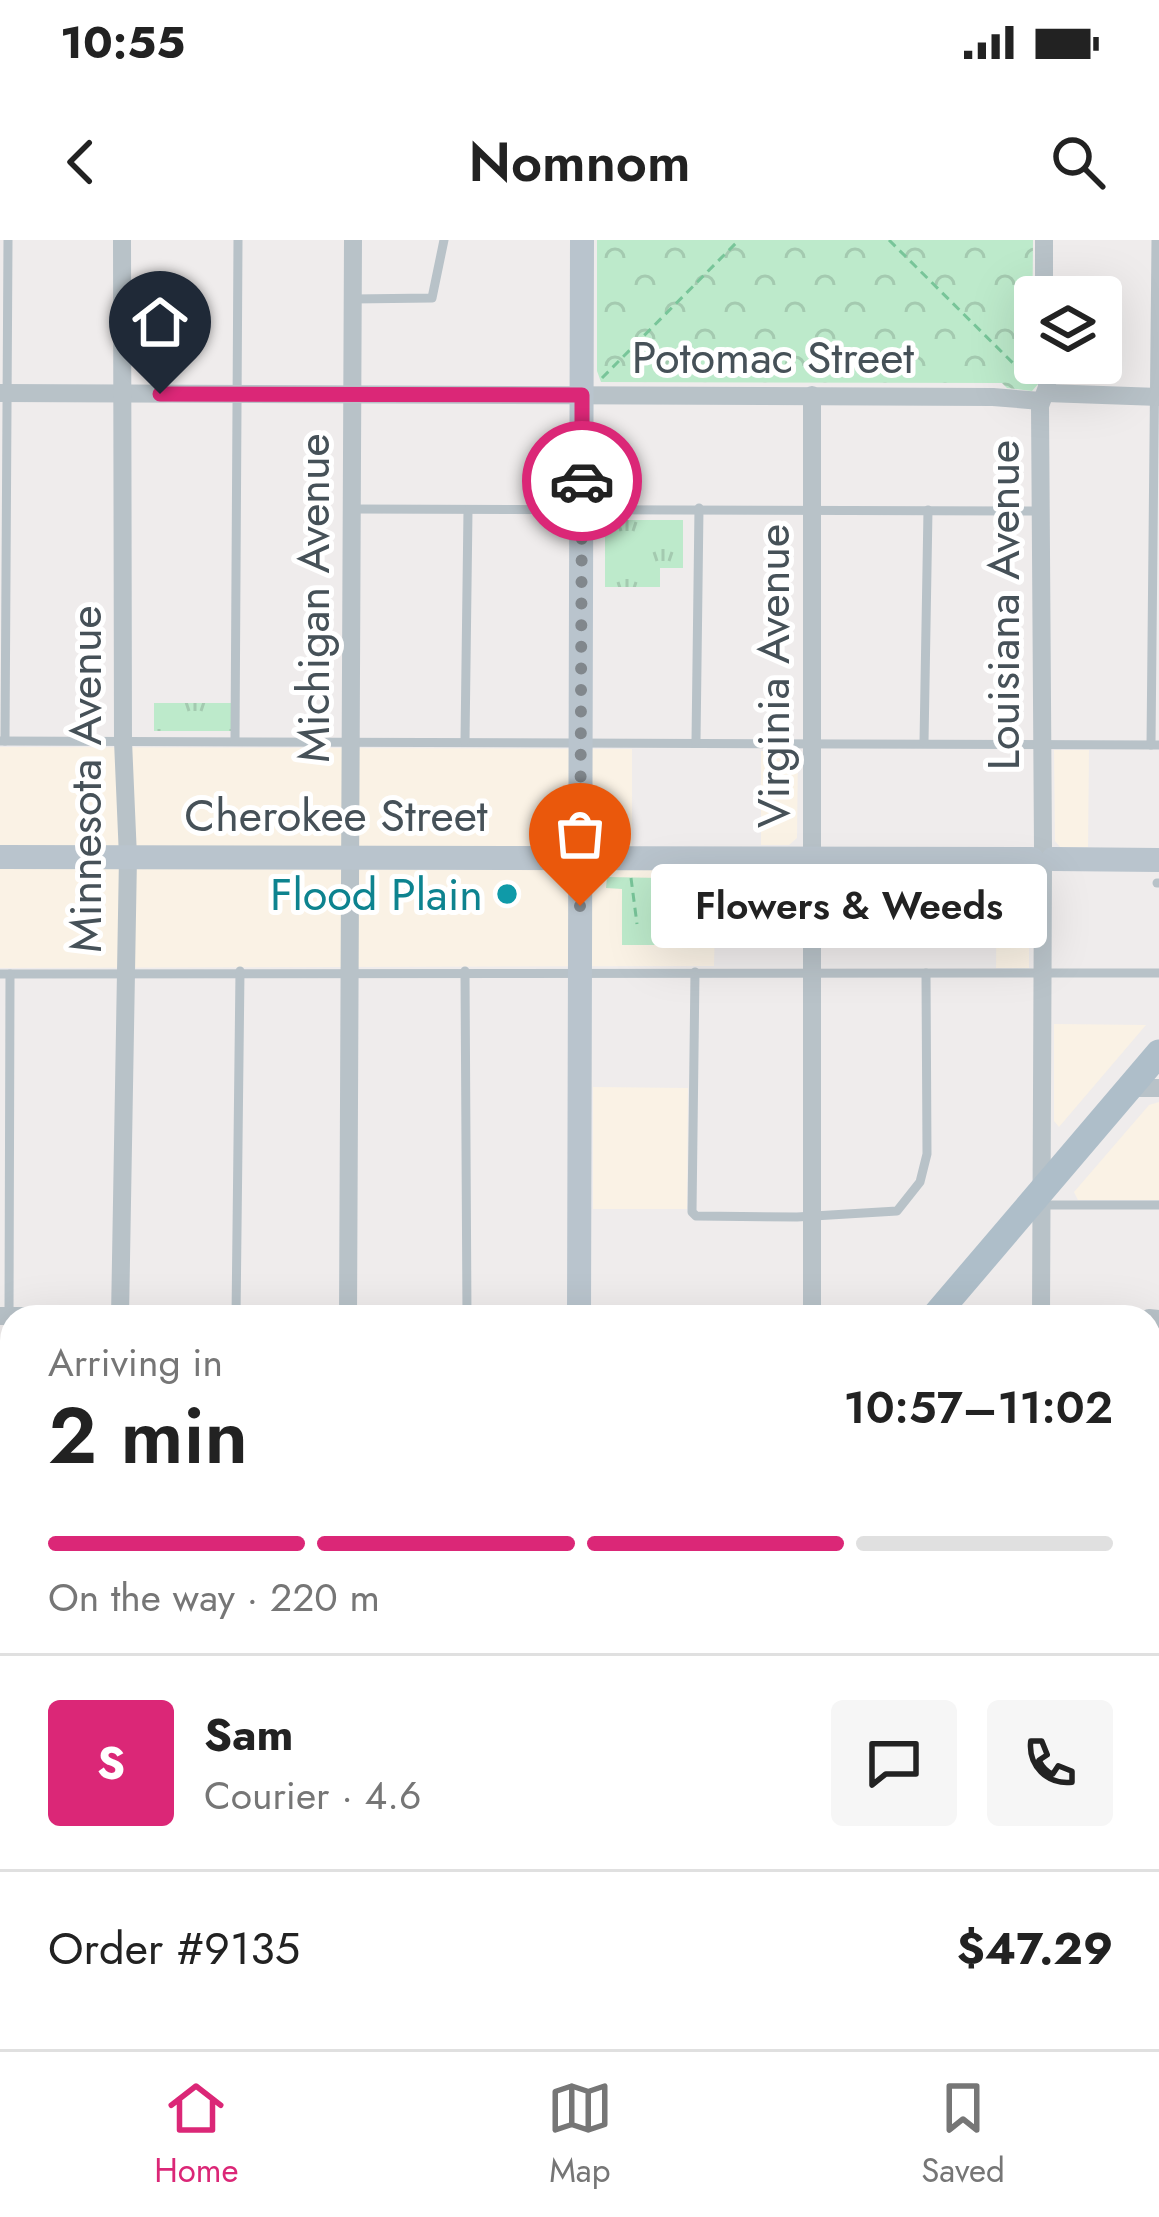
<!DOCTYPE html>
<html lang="en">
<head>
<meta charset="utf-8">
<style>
	:root { --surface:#fff; --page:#f6f6f6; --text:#222; --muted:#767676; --line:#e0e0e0; --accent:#db2777 }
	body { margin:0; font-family:Jost,sans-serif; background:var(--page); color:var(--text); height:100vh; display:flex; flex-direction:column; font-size:45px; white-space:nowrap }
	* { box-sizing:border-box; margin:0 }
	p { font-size:39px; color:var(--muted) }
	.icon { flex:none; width:66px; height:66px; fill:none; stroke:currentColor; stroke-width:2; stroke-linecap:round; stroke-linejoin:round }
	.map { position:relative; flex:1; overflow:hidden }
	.sheet { position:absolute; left:0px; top:1065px; width:1161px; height:744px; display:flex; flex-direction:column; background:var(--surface); border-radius:36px 36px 0 0; box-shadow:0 12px 48px #0002 }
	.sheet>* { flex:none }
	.tools { position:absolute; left:1014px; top:36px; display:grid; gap:24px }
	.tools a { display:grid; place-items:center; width:108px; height:108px; border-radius:12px; background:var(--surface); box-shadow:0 12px 48px #0002; font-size:60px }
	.pin { position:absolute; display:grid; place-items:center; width:102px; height:102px; color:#fff; margin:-123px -51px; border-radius:50% 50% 50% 0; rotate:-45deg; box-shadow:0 0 12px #0007 }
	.pin .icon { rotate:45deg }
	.courier { position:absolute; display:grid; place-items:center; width:120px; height:120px; margin:-60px; border:9px solid #db2777; border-radius:50%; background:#fff; color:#222; box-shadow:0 3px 15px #0007 }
	.bubble { position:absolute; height:84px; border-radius:12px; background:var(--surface); box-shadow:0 12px 48px #0002; font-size:39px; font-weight:600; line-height:84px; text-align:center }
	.summary em { font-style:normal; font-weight:600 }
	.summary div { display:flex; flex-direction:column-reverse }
	.summary { display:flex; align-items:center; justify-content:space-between; height:204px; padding:0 48px }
	h1 { font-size:78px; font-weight:600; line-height:90px }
	.bar { display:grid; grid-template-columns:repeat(4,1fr); gap:18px 12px; align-content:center; height:144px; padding:0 48px }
	.bar i { height:15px; border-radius:9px; background:var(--line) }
	.bar .on { background:var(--accent) }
	.bar p { grid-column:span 4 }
	.line { display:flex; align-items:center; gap:30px; padding:0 48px; border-top:3px solid var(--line) }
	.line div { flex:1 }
	.round { display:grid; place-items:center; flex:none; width:126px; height:126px; border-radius:12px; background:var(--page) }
	.status { display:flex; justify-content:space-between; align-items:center; height:84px; padding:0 60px; background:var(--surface); direction:ltr }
	.status svg { height:33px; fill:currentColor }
	header { display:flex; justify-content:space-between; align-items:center; height:156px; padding:0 48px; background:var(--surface); font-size:54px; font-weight:600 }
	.dock { display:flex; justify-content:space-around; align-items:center; height:168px; border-top:3px solid var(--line); background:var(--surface); font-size:33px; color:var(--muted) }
	.dock a { display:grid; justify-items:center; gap:6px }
	.dock .on { color:var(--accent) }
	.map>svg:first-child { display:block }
	.commercial { fill:#faf2e5 }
	.education { fill:#e0ddde }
	.grass { fill:url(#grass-tufts) }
	.park { fill:url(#park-crowns) }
	.garden { fill:#bdeacb }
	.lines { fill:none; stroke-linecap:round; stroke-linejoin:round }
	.path { stroke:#78c599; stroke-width:3; stroke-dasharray:9 6; stroke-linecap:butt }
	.lane { stroke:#b8c2c8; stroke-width:9 }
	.street { stroke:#b8c2c8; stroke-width:18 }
	.secondary { stroke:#b9c4cd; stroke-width:24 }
	.primary { stroke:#aebec9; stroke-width:27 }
	.done { stroke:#81878c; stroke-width:12; stroke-dasharray:0 21.6 }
	.route { stroke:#db2777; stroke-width:15 }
	.culture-dot { fill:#0f9aa8; stroke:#fff; stroke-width:4.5 }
	.labels { text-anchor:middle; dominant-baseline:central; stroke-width:10; stroke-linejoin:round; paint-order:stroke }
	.street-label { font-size:45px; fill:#465158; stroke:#fff }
	.culture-label { font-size:45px; fill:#0d838f; stroke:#fff; text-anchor:end }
</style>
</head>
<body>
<div class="status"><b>10:55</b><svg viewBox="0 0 49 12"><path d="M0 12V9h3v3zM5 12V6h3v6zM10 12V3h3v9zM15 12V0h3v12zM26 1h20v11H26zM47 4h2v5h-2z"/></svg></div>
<header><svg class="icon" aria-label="back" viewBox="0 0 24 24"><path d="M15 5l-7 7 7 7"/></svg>Nomnom<svg class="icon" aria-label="search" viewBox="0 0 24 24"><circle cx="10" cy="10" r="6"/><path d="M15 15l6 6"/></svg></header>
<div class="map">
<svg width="1159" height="1809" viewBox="0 0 1159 1809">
	<defs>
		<pattern id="grass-tufts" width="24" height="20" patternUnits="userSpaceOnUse" patternTransform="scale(3)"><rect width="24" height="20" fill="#bdeacb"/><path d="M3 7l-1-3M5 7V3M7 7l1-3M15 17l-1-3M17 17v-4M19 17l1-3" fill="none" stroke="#a4cab0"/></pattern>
		<pattern id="park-crowns" width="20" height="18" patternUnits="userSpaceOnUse" patternTransform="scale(3)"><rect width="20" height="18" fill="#bdeacb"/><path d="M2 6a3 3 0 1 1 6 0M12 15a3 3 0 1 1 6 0" fill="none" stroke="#a4cab0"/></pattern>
	</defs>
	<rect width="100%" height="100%" fill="#efecec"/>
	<g class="commercial">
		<polygon points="0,507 632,509 632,630 716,630 714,726 0,728"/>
		<polygon points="1054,510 1089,510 1088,607 1060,607 1055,601"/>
		<polygon points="761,511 798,511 797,598 789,605 761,605"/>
		<polygon points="997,632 1023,632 1029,639 1029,728 996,728"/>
		<polygon points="1054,784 1146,785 1059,887 1054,881"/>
		<polygon points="593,847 688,848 687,969 593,969"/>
		<polygon points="1159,862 1159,960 1078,960 1074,952 1149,865"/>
	</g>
	<rect class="education" x="589" y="1797" width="439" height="12"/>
	<g class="grass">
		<polygon points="605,280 683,280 683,328 660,328 660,347 605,347"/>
		<rect x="154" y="463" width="77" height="28"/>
	</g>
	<polygon class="park" points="597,0 1033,0 1032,117 1039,124 1039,143 1032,151 1007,148 1002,143 601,142 597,131"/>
	<polygon class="garden" points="607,637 661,638 661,705 622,705 622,649 606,648"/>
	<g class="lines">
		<g class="path">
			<polyline points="889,0 1028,138"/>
			<polyline points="602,138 739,0"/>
			<polyline points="631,638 637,684"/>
		</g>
		<g class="lane">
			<polyline points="353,59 432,58 444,0"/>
			<polyline points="353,269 1043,271"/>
			<polyline points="0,501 1159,505"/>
			<polyline points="5,501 8,0"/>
			<polyline points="235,501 238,0"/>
			<polyline points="465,501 468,270"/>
			<polyline points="696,501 699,268"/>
			<polyline points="924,502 928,270"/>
			<polyline points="1151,505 1156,0"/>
			<polyline points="1157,643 1159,643"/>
			<polyline points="465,731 467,1077"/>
			<polyline points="695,732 692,972 696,976 797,977 897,971 920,942 927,914 926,733"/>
			<polyline points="0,734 1159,733"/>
			<polyline points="1042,965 1159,965"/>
			<polyline points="9,1076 10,734"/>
			<polyline points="236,1077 240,731"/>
			<polyline points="1149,1195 1159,1195"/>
			<polyline points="2,1426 7,1177"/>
			<polyline points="1149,1426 1159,1426"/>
			<polyline points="1149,1655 1159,1656"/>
			<polyline points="0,1657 12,1657"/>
			<polyline points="231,1797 231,1809"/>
			<polyline points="461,1797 461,1809"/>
		</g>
		<g class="street">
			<polyline points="1044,57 1044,0"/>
			<polyline points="0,153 993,157 1041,161"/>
			<polyline points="1046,153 1159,157"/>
			<polyline points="1043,608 1040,166 1047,147 1046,123"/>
			<polyline points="1129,848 1159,848"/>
			<polyline points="0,1076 493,1077"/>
			<polyline points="120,1077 128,617 123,501 122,0"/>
			<polyline points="348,1077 353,0"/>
			<polyline points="812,1077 812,155"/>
			<polyline points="1041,1077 1043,629"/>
			<polyline points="1149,1078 1159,1079"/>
			<polyline points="1149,1313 1159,1313"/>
			<polyline points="0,1537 12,1537"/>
			<polyline points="1149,1539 1159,1539"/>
			<polyline points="1149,1769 1159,1769"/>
			<polyline points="116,1809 116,1797"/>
			<polyline points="345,1809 345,1797"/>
			<polyline points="1039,1809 1039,1797"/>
		</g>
		<g class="secondary">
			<polyline points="0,617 1032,619"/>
			<polyline points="1053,619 1159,620"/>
			<polyline points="579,1077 582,0"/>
			<polyline points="579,1797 579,1809"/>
		</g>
		<g class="primary">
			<polyline points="934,1077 1159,813"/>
			<polyline points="369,1809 378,1797"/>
		</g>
	</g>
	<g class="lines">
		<polyline class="done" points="580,666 582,241"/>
		<polyline class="route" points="160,154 582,155 582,241"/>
	</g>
	<circle class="culture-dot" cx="507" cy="654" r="12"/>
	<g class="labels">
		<g class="street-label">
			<text x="773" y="117">Potomac Street</text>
			<text transform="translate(313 358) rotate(-90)">Michigan Avenue</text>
			<text transform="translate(1003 365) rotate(-90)">Louisiana Avenue</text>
			<text transform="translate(773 436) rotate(-90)">Virginia Avenue</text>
			<text transform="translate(85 539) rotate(-90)">Minnesota Avenue</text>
			<text x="336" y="575">Cherokee Street</text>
		</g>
		<g class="culture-label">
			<text x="483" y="654">Flood Plain</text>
		</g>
	</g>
</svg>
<div class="tools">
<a><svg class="icon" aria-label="layers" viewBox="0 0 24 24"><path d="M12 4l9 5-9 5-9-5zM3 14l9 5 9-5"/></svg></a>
</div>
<div class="pin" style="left:580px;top:666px;background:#ea580c"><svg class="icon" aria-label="bag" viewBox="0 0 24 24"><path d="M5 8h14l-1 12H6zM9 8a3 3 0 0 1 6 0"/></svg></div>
<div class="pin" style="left:160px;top:154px;background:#1f2937"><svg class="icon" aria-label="home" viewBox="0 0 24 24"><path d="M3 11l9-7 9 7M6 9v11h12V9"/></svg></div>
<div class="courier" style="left:582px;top:241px"><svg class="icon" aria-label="car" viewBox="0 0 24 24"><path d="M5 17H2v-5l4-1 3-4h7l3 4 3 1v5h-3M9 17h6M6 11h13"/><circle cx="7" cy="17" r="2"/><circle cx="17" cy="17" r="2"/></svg></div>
<div class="bubble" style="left:651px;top:624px;width:396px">Flowers &amp; Weeds</div>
<section class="sheet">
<div class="summary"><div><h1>2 min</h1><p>Arriving in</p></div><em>10:57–11:02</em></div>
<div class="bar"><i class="on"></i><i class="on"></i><i class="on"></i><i></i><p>On the way · 220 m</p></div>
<div class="line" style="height:216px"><b class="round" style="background:var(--accent);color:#fff">S</b><div><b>Sam</b><p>Courier · 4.6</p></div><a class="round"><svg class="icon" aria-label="chat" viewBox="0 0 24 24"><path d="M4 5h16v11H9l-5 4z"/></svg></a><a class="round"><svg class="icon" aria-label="phone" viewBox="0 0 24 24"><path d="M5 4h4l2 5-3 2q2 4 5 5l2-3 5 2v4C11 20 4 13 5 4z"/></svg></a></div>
<div class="line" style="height:156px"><div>Order #9135</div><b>$47.29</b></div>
</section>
</div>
<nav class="dock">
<a class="on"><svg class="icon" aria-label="home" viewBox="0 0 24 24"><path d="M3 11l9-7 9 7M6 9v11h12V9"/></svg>Home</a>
<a><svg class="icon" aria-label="map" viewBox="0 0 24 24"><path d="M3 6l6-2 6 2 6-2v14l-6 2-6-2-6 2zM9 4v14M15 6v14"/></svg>Map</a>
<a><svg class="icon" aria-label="saved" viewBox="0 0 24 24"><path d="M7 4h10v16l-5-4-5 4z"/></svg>Saved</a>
</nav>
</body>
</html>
